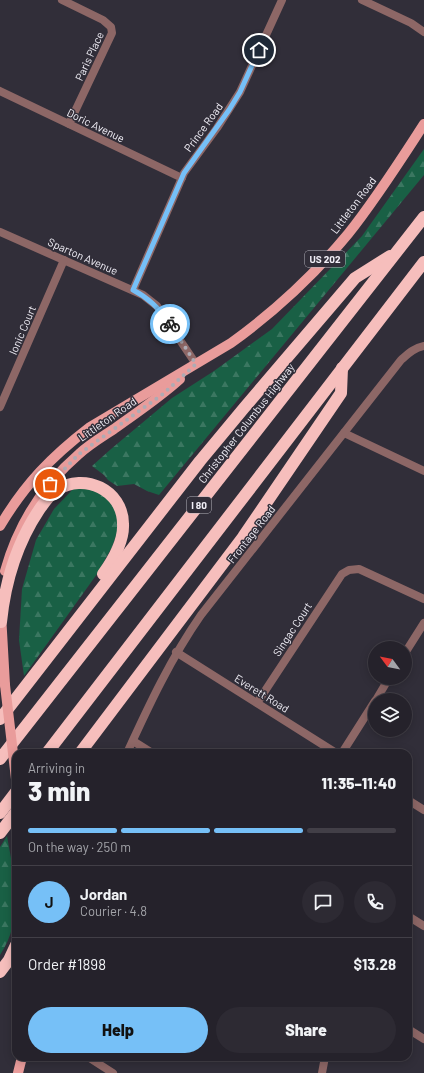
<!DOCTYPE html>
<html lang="en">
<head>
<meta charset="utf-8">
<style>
	:root { --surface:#25222b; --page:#2d2a33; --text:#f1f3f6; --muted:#a3a4a9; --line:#423f47; --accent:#76c0f7 }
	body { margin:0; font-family:Barlow,sans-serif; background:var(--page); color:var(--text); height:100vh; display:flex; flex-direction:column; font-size:15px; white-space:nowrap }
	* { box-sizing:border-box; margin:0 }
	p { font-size:13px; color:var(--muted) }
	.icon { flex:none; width:22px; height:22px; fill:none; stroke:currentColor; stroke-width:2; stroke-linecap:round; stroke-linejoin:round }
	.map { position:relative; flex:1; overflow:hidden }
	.details { position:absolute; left:12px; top:749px; width:400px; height:312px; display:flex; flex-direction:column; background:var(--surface); border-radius:12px; box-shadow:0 2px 10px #0003,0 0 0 1px var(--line) }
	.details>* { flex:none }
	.needle { width:26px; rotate:302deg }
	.controls { position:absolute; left:368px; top:641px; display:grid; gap:8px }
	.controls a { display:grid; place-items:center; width:44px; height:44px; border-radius:50%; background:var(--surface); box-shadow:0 2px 10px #0003,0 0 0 1px var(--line); font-size:20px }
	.pin { position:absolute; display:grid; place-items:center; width:34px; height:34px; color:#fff; margin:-17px; border:2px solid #fff; border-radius:50%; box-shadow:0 1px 4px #0007 }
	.courier { position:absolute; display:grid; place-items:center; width:40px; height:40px; margin:-20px; border:3px solid #76c0f7; border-radius:50%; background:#fff; color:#222; box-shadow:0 1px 5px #0007 }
	.overview em { font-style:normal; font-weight:800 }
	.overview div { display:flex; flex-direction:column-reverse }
	.overview { display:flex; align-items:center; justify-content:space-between; height:68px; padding:0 16px }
	h1 { font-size:26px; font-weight:800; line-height:30px }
	.bar { display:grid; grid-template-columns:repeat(4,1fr); gap:6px 4px; align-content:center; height:48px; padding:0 16px }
	.bar i { height:5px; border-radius:3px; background:var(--line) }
	.bar .current { background:var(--accent) }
	.bar p { grid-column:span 4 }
	.line { display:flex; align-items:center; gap:10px; padding:0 16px; border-top:1px solid var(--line) }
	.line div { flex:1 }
	.round { display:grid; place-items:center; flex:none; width:42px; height:42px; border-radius:21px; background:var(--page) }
	.cta { display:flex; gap:8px; margin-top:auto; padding:8px 16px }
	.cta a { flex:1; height:46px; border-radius:24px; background:var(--accent); color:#111; font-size:16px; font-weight:800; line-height:46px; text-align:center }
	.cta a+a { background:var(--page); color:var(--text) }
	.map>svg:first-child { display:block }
	.forest { fill:url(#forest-firs) }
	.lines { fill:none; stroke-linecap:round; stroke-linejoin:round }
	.street { stroke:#8d6766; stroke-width:8 }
	.primary { stroke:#e99c9b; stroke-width:10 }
	.highway { stroke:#f6bebc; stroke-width:12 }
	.primary-bridge { stroke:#e99c9b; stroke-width:10 }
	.done { stroke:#aeabb4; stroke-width:4; stroke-dasharray:0 7.2 }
	.route { stroke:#76c0f7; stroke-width:5 }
	.labels { text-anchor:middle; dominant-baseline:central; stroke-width:3; stroke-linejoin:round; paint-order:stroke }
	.shield { fill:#312e39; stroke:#b7b5be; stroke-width:1 }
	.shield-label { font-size:10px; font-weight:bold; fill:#f1eff7 }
	.street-label { font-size:11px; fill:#f1eff7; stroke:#312e39 }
</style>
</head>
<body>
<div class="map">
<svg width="424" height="1073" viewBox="0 0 424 1073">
	<defs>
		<pattern id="forest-firs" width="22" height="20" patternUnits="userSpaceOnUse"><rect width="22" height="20" fill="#196045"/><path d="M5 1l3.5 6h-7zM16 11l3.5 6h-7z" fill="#3b7761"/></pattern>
	</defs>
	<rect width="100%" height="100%" fill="#312e39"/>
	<g class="forest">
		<polygon points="424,149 424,175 159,495 147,491 134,484 117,486 108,480 104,475 92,466 111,449 172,398 214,371 272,329 362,236"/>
		<polygon points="75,487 92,489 108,498 117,513 118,530 112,547 97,574 24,676 19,640 22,589 36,540 54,509"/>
		<path d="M7,836C14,876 25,918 0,955V847Z"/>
	</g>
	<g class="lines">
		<g class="street">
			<polyline points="62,0 103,20 111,27 112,33 69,124"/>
			<polyline points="362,0 411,23 424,32"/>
			<polyline points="0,91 182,178"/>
			<polyline points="0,232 143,295 157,306 196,364"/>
			<polyline points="133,290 184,173 217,128 240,92 282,0"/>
			<polyline points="0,407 64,260"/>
			<polyline points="344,433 424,471"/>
			<polyline points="176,652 336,753"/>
			<polyline points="405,653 424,623"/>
			<polyline points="376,700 389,678"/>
			<polyline points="257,703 342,574 349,570 359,569 424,599"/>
			<polyline points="133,741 152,753"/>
			<path d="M127,753C149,705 171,658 201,615L401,360C408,354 414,348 424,346"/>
			<polyline points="342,753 375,701"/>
			<polyline points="408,800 424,810"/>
			<polyline points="408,916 424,926"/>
			<polyline points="408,1029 424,1039"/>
			<polyline points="88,1057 113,1073"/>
			<polyline points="322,1073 325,1057"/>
		</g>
		<g class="primary">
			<path d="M0,526C25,484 51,457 90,427L231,343C274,312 314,275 348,234C376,199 400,161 424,124"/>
			<path d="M5,571C18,525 43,485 79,454C90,444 102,437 114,429C136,413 159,398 180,379"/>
			<polyline points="1,614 5,685"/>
			<polyline points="18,1073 22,1057"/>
		</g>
		<g class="highway">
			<path d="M1,622C5,583 17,543 39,510C44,503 49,495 57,490C84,472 123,490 123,524C124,542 113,560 103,574"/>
			<polyline points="0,719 200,461 244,408 355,278 390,256"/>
			<polyline points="47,753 424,262"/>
			<polyline points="80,753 243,537 341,393 342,368"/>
			<polyline points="0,759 424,217"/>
			<polyline points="0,813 16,792"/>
			<polyline points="0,833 16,812"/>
			<polyline points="0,972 9,960 16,945"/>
		</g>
		<polyline class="primary-bridge" points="5,685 16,779"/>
	</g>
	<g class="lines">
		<polyline class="done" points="50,484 79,454 163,394 196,364 170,324"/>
		<path class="route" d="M170,324C160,309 149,298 133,290L184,173L229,110L240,92L259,50"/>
	</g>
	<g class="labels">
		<g class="shield">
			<rect x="305" y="251" width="40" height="16" rx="3"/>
			<rect x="187" y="497" width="24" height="16" rx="3"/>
		</g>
		<g class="shield-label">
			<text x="325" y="259">US 202</text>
			<text x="199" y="505">I 80</text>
		</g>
		<g class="street-label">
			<text transform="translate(89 56) rotate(-65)">Paris Place</text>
			<text transform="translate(96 125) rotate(26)">Doric Avenue</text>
			<text transform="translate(203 127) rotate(-54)">Prince Road</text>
			<text transform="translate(353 205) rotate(-53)">Littleton Road</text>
			<text transform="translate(83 256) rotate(24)">Sparton Avenue</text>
			<text transform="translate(22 330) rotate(-67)">Ionic Court</text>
			<text transform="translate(107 419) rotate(-35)">Littleton Road</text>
			<text transform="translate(246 423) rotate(-52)">Christopher Columbus Highway</text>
			<text transform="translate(251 534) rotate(-52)">Frontage Road</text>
			<text transform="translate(292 629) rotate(-57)">Singac Court</text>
			<text transform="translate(262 693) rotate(32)">Everett Road</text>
		</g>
	</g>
</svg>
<div class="controls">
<a><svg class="needle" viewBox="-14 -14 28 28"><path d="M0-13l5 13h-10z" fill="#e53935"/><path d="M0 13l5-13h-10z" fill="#a3a4a9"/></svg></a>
<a><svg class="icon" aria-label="layers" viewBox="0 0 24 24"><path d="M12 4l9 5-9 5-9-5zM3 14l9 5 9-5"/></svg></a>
</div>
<div class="pin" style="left:50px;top:484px;background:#ea580c"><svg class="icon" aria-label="bag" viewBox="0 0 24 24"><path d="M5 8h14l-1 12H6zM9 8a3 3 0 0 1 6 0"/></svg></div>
<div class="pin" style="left:259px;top:50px;background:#1f2937"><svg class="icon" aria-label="home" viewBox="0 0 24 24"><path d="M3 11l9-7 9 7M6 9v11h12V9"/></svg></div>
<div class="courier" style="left:170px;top:324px"><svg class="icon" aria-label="bike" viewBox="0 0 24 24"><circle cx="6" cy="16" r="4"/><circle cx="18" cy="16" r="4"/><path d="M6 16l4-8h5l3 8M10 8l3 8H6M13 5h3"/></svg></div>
<section class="details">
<div class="overview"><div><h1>3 min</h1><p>Arriving in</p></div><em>11:35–11:40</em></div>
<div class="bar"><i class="current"></i><i class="current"></i><i class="current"></i><i></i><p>On the way · 250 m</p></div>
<div class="line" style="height:72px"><b class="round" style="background:var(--accent);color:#111">J</b><div><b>Jordan</b><p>Courier · 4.8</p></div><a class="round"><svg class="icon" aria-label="chat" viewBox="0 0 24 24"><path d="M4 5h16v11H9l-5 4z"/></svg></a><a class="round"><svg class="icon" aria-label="phone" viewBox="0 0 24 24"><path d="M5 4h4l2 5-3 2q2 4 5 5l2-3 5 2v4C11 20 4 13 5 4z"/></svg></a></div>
<div class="line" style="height:52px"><div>Order #1898</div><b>$13.28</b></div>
<div class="cta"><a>Help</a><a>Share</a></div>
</section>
</div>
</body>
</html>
